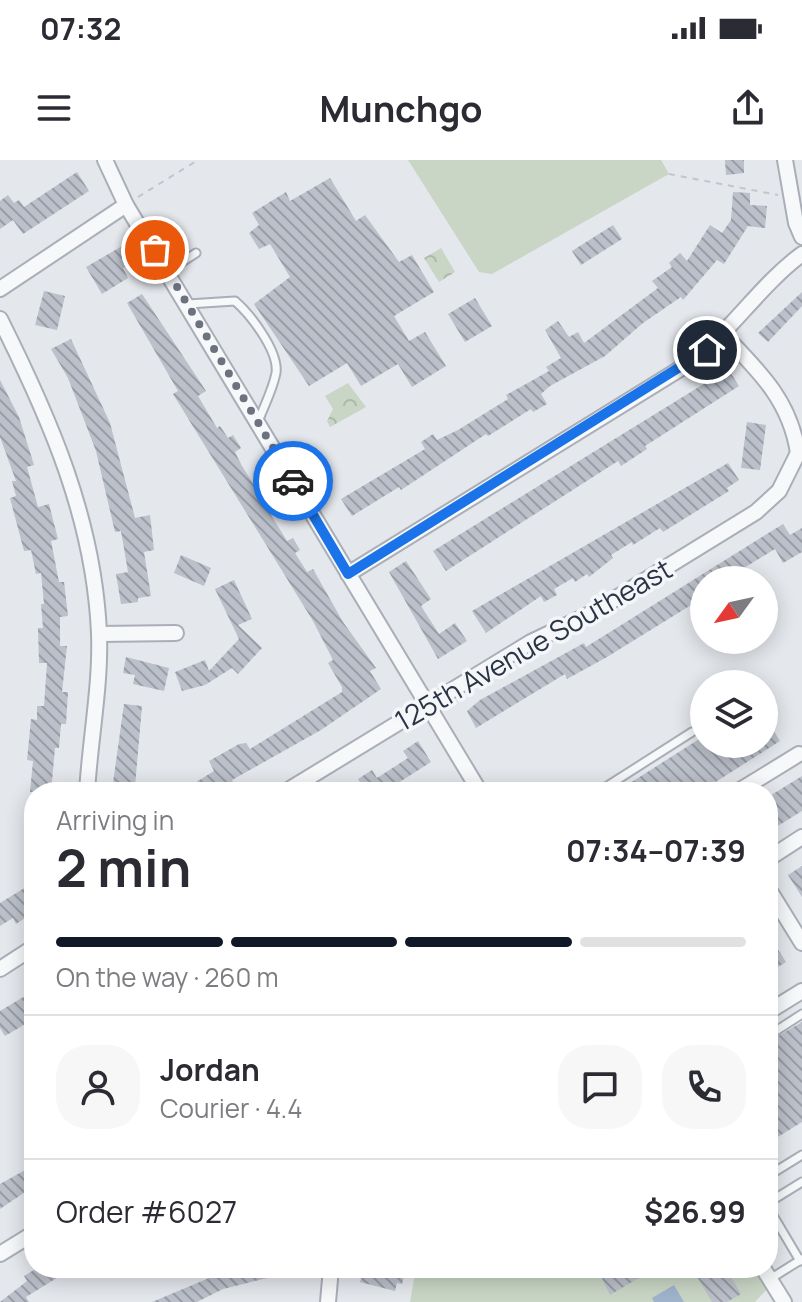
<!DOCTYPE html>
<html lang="en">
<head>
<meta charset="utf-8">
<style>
	:root { --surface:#fff; --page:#f7f7f7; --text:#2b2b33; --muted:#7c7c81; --line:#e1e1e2; --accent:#111827 }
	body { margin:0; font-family:Manrope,sans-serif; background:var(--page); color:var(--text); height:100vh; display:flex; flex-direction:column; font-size:30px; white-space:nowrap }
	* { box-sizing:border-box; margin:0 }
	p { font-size:26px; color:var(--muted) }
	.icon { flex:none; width:44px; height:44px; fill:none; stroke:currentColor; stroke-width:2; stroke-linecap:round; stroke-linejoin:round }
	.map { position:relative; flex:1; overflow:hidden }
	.side { position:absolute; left:24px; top:622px; width:754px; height:496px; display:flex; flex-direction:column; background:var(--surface); border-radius:32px; box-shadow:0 4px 20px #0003 }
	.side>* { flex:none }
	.needle { width:52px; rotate:237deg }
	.fabs { position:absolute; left:690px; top:406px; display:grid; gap:16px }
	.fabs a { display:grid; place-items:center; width:88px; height:88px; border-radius:50%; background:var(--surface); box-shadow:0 4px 20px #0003; font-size:40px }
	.pin { position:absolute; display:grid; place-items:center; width:68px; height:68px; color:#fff; margin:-34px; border:4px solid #fff; border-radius:50%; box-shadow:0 2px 8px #0007 }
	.courier { position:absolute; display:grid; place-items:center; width:80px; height:80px; margin:-40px; border:6px solid #1a73e8; border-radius:50%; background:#fff; color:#222; box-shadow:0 2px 10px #0007 }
	.summary em { font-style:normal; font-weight:700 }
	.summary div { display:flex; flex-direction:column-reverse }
	.summary { display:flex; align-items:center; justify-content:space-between; height:136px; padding:0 32px }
	h1 { font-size:52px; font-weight:700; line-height:60px }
	.bar { display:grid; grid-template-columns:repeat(4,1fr); gap:12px 8px; align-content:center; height:96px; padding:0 32px }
	.bar i { height:10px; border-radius:6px; background:var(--line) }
	.bar .active { background:var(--accent) }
	.bar p { grid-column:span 4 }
	.line { display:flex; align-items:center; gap:20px; padding:0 32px; border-top:2px solid var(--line) }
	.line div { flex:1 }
	.round { display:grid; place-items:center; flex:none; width:84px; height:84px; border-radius:32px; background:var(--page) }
	.status { display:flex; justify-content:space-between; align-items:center; height:56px; padding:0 40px; background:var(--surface); direction:ltr }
	.status svg { height:22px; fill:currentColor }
	header { display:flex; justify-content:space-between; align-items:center; height:104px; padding:0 32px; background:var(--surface); font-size:36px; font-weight:700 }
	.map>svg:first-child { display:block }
	.park { fill:url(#park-crowns) }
	.pitch { fill:#c9d6c5 }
	.water { fill:#9fb4cc }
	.building { fill:url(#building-back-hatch) }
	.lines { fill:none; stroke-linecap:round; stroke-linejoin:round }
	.service-casing { stroke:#a9aeb7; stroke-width:11 }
	.minor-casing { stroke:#a9aeb7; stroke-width:18 }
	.path { stroke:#c2c5cb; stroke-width:2; stroke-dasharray:6 6; stroke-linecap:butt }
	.service { stroke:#f7f8fa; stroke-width:7 }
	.minor { stroke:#f7f8fa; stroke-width:14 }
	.done { stroke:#6c737f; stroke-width:8; stroke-dasharray:0 14.4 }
	.route { stroke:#1a73e8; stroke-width:10 }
	.labels { text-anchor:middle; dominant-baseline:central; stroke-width:7; stroke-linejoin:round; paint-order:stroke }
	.street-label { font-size:28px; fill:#2b3445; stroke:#f4f6f9 }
</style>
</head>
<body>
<div class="status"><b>07:32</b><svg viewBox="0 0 49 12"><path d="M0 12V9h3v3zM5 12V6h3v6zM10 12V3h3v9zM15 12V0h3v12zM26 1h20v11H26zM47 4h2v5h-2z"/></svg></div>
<header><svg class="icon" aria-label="menu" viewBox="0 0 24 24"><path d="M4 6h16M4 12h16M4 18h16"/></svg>Munchgo<svg class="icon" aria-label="share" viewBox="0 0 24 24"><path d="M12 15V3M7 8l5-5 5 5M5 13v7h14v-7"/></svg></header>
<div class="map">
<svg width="802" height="1142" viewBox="0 0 802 1142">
	<defs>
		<pattern id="park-crowns" width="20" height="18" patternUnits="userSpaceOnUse" patternTransform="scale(2)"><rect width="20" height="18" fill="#c9d6c5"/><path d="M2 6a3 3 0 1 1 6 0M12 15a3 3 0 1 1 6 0" fill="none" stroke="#adb8ab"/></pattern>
		<pattern id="building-back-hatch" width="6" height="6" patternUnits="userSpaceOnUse" patternTransform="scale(2)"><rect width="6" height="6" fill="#bbc0ca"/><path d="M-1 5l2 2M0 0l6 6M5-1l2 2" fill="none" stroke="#989da6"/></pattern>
	</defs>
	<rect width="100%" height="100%" fill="#e4e7ec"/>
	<g class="park">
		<polygon points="441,88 455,112 439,122 424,98"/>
		<polygon points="348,223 366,247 330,267 327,261 333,249 325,236"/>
	</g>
	<g class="pitch">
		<polygon points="408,0 661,0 669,14 492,114 479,112"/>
		<polygon points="416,1108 758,1108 769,1127 755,1142 410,1142"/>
	</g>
	<polygon class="water" points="674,1125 684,1142 654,1142 652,1138"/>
	<g class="building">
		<polygon points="725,0 744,0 744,13 726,15"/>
		<polygon points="77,12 89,31 23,74 13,60 0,69 0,41 8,35 14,43 19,40 24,47"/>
		<polygon points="330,18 356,61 365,55 399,102 412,95 434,132 394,156 409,181 425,172 446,206 412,227 398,204 361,226 347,203 309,226 254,144 290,117 270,84 259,89 249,73 259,65 252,53 286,32 290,41"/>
		<polygon points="733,32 750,33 750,45 767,46 765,68 748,66 724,104 717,100 683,140 681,137 643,163 605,196 550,226 541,234 547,244 533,252 531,249 488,276 486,274 401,330 399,327 352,356 341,339 425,289 421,282 433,274 437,280 458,270 508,239 506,235 549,211 546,207 561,198 545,170 558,161 569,177 578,172 584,183 658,128 652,121 672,107 669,103 680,93 687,101 710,65 722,73 731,60"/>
		<polygon points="613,65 622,79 581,105 572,91"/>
		<polygon points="124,85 133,102 123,108 128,118 102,134 86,107"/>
		<polygon points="44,131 65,136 57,170 35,165"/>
		<polygon points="802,132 802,146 768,182 758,173"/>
		<polygon points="142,134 206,231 198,236 217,268 220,266 228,278 233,275 241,288 235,292 242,306 259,333 266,330 275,346 268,350 287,381 293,378 300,390 295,393 307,412 313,409 343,462 376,508 370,511 381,529 321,570 232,620 235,626 224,632 180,632 214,611 209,601 239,584 246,583 250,589 342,532 342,527 328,503 333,500 313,461 173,234 178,231 127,143"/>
		<polygon points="475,138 492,166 465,182 448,154"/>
		<polygon points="71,179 110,263 135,358 150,355 154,390 144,392 151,436 138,438 138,442 121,444 116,414 128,412 121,371 115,372 96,291 68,218 51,189"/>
		<polygon points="728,209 739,226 645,286 647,289 621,306 618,301 446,411 433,391"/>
		<polygon points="0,220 19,257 34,305 27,307 38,347 49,344 58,379 51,381 59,422 64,422 68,456 60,457 60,486 67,486 62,532 68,532 66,564 61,564 59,588 55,588 51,632 30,632 33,601 27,600 31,559 37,560 37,546 44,546 47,503 39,503 38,468 43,468 41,444 44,444 41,413 36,414 31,390 24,391 10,338 16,336 12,321 16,321 0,277"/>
		<polygon points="747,262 766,265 760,310 741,308"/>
		<polygon points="728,303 739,320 727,328 729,331 663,372 660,368 633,385 632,382 611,395 613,398 589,417 587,414 575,422 573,418 554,429 557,435 544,442 541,436 486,473 472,451"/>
		<polygon points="783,364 790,375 802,368 802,392 783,403 775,389 724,420 704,420 704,437 607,497 567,519 565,514 476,568 467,551 480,540 584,483 586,487"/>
		<polygon points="181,395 211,408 204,426 174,413"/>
		<polygon points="406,401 431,439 421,446 439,474 455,463 467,481 438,499 389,412"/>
		<polygon points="234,420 252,459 238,465 262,488 238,514 232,508 205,525 182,531 175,512 205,500 209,511 239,479 215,429"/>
		<polygon points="126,497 169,508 164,531 133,524 135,515 123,513"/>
		<polygon points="124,544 142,546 135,626 113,623"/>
		<polygon points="764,555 780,581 700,632 616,632 704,576 704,584 714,584 719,592 731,584 764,584"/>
		<polygon points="418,581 431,602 384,632 366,632 358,619 372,610 377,618 408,598 403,591"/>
		<polygon points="802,616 802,651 768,672 768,637"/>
		<polygon points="802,706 802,737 788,715"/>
		<polygon points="26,727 34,740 34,752 16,764 13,758 0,766 0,743"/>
		<polygon points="768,774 786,802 768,813"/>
		<polygon points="30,833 34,859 5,876 0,868 0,851"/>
		<polygon points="802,862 802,962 768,983 768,882"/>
		<polygon points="34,1005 34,1026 0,1049 0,1024"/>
		<polygon points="37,1108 73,1108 26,1137 29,1142 0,1142 27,1121 24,1116"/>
		<polygon points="233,1108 269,1108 271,1117 223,1129 197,1142 152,1142"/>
		<polygon points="364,1108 406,1108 402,1124 397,1123 395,1131 360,1122"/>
		<polygon points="606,1108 638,1108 642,1116 610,1135 599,1112"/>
		<polygon points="692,1108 726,1108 741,1134 727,1142 712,1142"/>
	</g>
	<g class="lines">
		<defs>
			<g id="service">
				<polyline points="168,111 196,93"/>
				<path d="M188,144L235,141C250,154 279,191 276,213C273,229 264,246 258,262"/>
				<polyline points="598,632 692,572"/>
				<polyline points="768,876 802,854"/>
				<polyline points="768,1016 802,995"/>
				<polyline points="768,1043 802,1022"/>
				<polyline points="768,1047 800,1101"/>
				<polyline points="770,1119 802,1099"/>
			</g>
			<g id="minor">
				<polyline points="105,0 126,45 480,632"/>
				<polyline points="785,0 796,63 802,77"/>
				<polyline points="0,129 126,45"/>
				<path d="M0,159C50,259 94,359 99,473C101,525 90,580 87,632"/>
				<path d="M724,175C760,212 790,241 798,293"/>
				<path d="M348,414L688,204C731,172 759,126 802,94"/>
				<polyline points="99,474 176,473"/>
				<polyline points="285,632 531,482 592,453 756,352 779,331 798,293 802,294"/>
				<polyline points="737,632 799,594"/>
				<polyline points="768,699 802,677"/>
				<polyline points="768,728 802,783"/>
				<polyline points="0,809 34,787"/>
				<polyline points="768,852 802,831"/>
				<polyline points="0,1094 34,1073"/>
				<polyline points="763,1108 784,1142"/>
				<polyline points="328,1142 331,1108"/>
			</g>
		</defs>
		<use href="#service" class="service-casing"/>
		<use href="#minor" class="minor-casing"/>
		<g class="path">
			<polyline points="669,14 778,35"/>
			<polyline points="138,37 198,0"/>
		</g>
		<use href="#service" class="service"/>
		<use href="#minor" class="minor"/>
	</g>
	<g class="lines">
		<polyline class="done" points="155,90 293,321"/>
		<polyline class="route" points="293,321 348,414 707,190"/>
	</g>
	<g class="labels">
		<g class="street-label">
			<text transform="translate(533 484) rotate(-30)">125th Avenue Southeast</text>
		</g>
	</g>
</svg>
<div class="fabs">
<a><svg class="needle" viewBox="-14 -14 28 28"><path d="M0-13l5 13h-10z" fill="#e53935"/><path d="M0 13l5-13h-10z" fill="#7c7c81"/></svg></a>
<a><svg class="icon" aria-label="layers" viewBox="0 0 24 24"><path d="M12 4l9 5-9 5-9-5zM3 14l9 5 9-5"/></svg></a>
</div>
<div class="pin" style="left:155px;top:90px;background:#ea580c"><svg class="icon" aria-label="bag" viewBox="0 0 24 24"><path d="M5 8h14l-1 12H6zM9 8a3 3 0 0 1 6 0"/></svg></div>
<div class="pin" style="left:707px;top:190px;background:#1f2937"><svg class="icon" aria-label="home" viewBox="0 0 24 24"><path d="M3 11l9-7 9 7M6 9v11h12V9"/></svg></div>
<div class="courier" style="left:293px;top:321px"><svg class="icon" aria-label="car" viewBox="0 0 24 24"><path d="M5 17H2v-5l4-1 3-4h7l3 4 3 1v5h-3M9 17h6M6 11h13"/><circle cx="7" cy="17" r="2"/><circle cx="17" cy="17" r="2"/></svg></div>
<section class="side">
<div class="summary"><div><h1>2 min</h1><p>Arriving in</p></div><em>07:34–07:39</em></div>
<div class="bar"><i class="active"></i><i class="active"></i><i class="active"></i><i></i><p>On the way · 260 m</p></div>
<div class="line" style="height:144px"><a class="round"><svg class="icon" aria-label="person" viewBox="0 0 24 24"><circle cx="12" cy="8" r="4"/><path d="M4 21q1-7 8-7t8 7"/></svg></a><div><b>Jordan</b><p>Courier · 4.4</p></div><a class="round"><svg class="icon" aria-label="chat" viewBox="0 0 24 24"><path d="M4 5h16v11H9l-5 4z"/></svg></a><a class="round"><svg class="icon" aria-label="phone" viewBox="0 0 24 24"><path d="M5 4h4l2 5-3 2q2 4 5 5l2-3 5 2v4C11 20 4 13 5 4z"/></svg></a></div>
<div class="line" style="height:104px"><div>Order #6027</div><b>$26.99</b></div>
</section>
</div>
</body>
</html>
